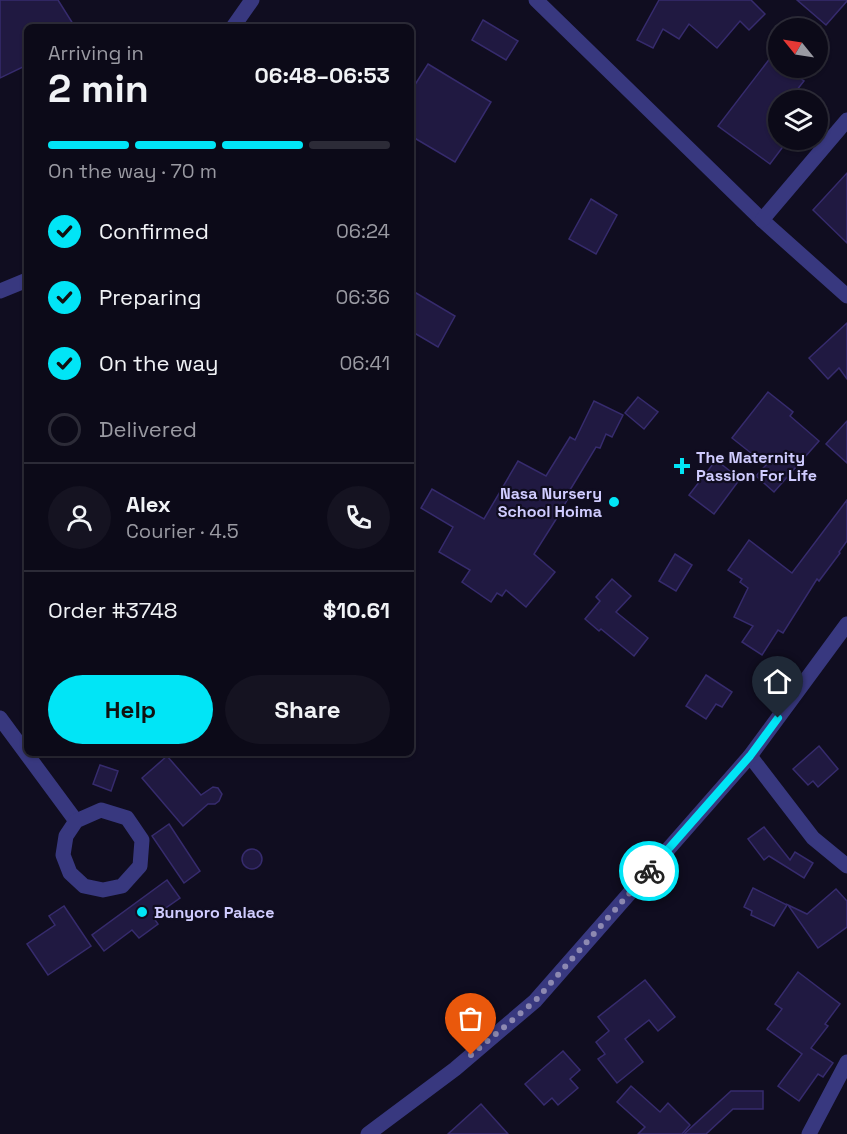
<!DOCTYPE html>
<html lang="en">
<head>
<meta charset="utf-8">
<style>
	:root { --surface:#0c0a18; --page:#151321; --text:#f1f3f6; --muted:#9a9aa2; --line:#2c2b37; --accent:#01e5f6 }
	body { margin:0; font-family:"Space Grotesk",sans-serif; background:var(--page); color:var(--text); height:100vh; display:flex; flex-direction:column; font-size:22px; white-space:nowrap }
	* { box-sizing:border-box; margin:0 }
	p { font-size:20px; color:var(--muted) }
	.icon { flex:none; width:33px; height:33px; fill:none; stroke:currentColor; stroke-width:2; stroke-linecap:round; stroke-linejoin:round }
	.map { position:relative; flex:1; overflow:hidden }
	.drawer { position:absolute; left:24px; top:24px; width:390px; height:732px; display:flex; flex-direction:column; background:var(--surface); border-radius:9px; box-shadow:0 2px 4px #0004,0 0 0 2px var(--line) }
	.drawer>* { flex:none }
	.needle { width:39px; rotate:300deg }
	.fabs { position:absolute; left:768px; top:18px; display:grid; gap:12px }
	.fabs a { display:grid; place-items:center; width:60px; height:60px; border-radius:50%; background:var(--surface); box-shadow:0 2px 4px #0004,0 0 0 2px var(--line); font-size:30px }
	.pin { position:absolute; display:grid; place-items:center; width:51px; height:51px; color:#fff; margin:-62px -26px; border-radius:50% 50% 50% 0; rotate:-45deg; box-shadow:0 0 6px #0007 }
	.pin .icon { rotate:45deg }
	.courier { position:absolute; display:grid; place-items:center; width:60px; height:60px; margin:-30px; border:4px solid #01e5f6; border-radius:50%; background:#fff; color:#222; box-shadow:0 2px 8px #0007 }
	.headline em { font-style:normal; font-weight:600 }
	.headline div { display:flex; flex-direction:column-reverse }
	.headline { display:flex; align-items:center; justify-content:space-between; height:102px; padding:0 24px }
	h1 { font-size:39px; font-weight:600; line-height:45px }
	.bar { display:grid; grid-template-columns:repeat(4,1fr); gap:9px 6px; align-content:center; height:72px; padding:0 24px }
	.bar i { height:8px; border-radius:4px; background:var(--line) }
	.bar .active { background:var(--accent) }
	.bar p { grid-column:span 4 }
	.line { display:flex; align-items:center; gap:15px; padding:0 24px; border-top:2px solid var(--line) }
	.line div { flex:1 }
	.round { display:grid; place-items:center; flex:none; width:63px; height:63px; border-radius:32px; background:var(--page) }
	ol { padding:0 24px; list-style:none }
	li { display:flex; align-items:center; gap:18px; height:66px }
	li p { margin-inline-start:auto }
	li .icon { padding:6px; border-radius:50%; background:var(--accent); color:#111; stroke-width:4 }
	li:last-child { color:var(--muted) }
	li i { width:33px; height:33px; border:3px solid var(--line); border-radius:50% }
	.action { display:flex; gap:12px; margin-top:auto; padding:12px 24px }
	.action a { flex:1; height:69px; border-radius:36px; background:var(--accent); color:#111; font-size:24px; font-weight:600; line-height:69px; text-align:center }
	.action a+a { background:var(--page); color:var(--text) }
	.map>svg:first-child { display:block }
	.building { fill:#201941; stroke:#362b6d; stroke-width:1.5 }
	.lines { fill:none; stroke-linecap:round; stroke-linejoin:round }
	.minor { stroke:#38387f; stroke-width:15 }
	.done { stroke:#8d89b1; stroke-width:6; stroke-dasharray:0 10.8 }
	.route { stroke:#01e5f6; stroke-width:8 }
	.poi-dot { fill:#01e5f6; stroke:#100d20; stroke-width:2 }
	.labels { text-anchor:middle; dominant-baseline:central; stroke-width:4.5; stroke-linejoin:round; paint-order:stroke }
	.poi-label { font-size:16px; font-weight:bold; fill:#d0ccff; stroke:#100d20; text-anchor:start }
</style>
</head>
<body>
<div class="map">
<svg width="847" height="1134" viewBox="0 0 847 1134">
	<rect width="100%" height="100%" fill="#100d20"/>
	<g class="building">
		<polygon points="0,0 58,0 75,27 27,27 27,65 0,78"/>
		<polygon points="659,0 751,0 765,14 749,30 740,21 717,48 689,24 679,39 663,29 653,48 637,40"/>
		<polygon points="797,0 847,0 847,1 826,25"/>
		<polygon points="483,20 518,41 506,60 472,40"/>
		<polygon points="771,57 778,62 778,68 785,68 804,81 789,100 778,100 778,140 788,140 770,164 718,126"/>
		<polygon points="428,64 491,102 455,162 411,136 411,91"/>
		<polygon points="847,173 847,243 813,210"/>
		<polygon points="591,199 617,215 596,254 569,239"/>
		<polygon points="411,290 455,316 438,347 411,331"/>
		<polygon points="847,323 847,379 839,368 828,379 809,358"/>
		<polygon points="768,392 793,412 790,416 819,441 774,492 756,476 766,465 732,438"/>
		<polygon points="638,397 658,412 644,429 625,413"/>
		<polygon points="594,401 623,415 612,437 606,434 600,448 596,447 570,490 572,491 560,513 534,554 555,572 526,607 506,590 502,596 497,593 491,602 462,582 470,570 439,552 453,527 421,508 432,489 484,519 518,461 546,476 570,437 575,440"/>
		<polygon points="847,421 847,463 826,444"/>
		<polygon points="716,460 740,479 714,514 689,495"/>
		<polygon points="847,500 847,541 839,552 840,553 819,581 817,579 783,633 778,630 762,655 742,642 753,626 734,617 748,588 740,582 742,579 728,570 749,540 792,573"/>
		<polygon points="675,554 692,565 676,591 659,581"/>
		<polygon points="612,579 631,596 616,612 648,638 634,656 601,629 599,631 585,619 600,601 596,597"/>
		<polygon points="706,675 732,692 722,707 716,704 706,719 686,706"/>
		<polygon points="819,746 838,769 818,787 813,781 808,785 793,769"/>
		<polygon points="167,756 201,795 213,787 218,788 222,794 219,801 215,804 208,804 183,826 142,778"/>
		<polygon points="100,765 118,771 111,791 93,784"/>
		<polygon points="169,824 200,871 184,883 152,836"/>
		<polygon points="764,827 790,860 795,852 813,863 804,878 769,856 764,860 748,839"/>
		<circle cx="252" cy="859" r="10"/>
		<polygon points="167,880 180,898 153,917 158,924 139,938 132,930 104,951 92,935"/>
		<polygon points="753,888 787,905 774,926 751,915 752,911 744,907"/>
		<polygon points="836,889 847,901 847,927 818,948 788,905 807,914"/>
		<polygon points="64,906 91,946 48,975 27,944 55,925 49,916"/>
		<polygon points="798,972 840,1004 825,1024 828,1026 811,1048 833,1063 823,1077 818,1074 799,1101 778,1086 802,1054 767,1029 782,1009 775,1004"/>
		<polygon points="645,980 675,1017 658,1031 649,1020 625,1039 643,1062 617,1083 598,1059 605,1054 596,1042 609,1031 598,1017"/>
		<polygon points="563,1051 580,1070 570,1079 578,1088 558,1105 552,1098 544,1105 525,1084"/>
		<polygon points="631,1086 660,1112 668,1103 690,1125 682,1134 638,1134 645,1127 617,1102"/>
		<polygon points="731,1091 763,1091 763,1109 733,1109 706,1134 684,1134"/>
		<polygon points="481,1104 508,1134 448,1134"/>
	</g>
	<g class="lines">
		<g class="minor">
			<polyline points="536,0 762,220 847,296"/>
			<polyline points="233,27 252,0"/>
			<polyline points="762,220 847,120"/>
			<polyline points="0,291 27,280"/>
			<polyline points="0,718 76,821"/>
			<polyline points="750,756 813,838 847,866"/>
			<polygon points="101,810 127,818 142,840 140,866 122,886 103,890 84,886 70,873 63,855 66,836 76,821"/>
			<polyline points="368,1134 455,1069 535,1001 750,756 847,624"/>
			<polyline points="809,1134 847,1062"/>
		</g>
	</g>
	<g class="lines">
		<polyline class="done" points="471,1055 535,1001 649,871"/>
		<polyline class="route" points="649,871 750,756 778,718"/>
	</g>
	<g class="poi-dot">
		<path d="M679 457h6v6h6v6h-6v6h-6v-6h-6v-6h6z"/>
		<circle cx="614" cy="502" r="6"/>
		<circle cx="142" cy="912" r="6"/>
	</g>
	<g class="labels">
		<g class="poi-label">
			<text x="696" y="457">The Maternity<tspan x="696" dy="18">Passion For Life</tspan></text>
			<text x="602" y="493" text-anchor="end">Nasa Nursery<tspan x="602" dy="18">School Hoima</tspan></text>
			<text x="154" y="912">Bunyoro Palace</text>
		</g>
	</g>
</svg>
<div class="fabs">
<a><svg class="needle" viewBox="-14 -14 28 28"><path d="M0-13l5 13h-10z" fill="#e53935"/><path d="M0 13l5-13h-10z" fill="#9a9aa2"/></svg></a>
<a><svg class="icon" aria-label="layers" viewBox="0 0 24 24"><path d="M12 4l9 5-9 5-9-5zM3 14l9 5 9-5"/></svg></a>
</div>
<div class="pin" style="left:471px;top:1055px;background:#ea580c"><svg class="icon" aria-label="bag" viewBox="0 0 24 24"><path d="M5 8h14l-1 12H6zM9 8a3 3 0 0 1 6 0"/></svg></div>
<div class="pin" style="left:778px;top:718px;background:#1f2937"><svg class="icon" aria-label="home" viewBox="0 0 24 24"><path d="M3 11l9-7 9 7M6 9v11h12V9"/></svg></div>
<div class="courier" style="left:649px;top:871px"><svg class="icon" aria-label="bike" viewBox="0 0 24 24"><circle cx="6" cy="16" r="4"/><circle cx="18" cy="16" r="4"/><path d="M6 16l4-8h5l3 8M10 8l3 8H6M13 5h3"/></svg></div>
<section class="drawer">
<div class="headline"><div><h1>2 min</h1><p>Arriving in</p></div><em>06:48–06:53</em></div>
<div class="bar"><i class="active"></i><i class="active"></i><i class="active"></i><i></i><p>On the way · 70 m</p></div>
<ol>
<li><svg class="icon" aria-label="check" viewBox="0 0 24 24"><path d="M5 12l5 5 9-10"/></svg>Confirmed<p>06:24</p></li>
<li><svg class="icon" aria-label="check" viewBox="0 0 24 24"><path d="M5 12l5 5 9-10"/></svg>Preparing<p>06:36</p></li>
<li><svg class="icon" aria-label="check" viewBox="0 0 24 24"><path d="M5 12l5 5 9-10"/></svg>On the way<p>06:41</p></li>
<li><i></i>Delivered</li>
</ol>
<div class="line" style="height:108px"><a class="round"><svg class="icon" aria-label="person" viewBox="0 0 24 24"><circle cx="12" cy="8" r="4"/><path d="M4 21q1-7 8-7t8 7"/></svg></a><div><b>Alex</b><p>Courier · 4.5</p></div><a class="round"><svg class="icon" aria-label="phone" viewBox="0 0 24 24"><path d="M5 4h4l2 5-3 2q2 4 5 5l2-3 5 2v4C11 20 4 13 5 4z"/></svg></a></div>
<div class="line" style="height:78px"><div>Order #3748</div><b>$10.61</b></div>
<div class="action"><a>Help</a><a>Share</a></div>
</section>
</div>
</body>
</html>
